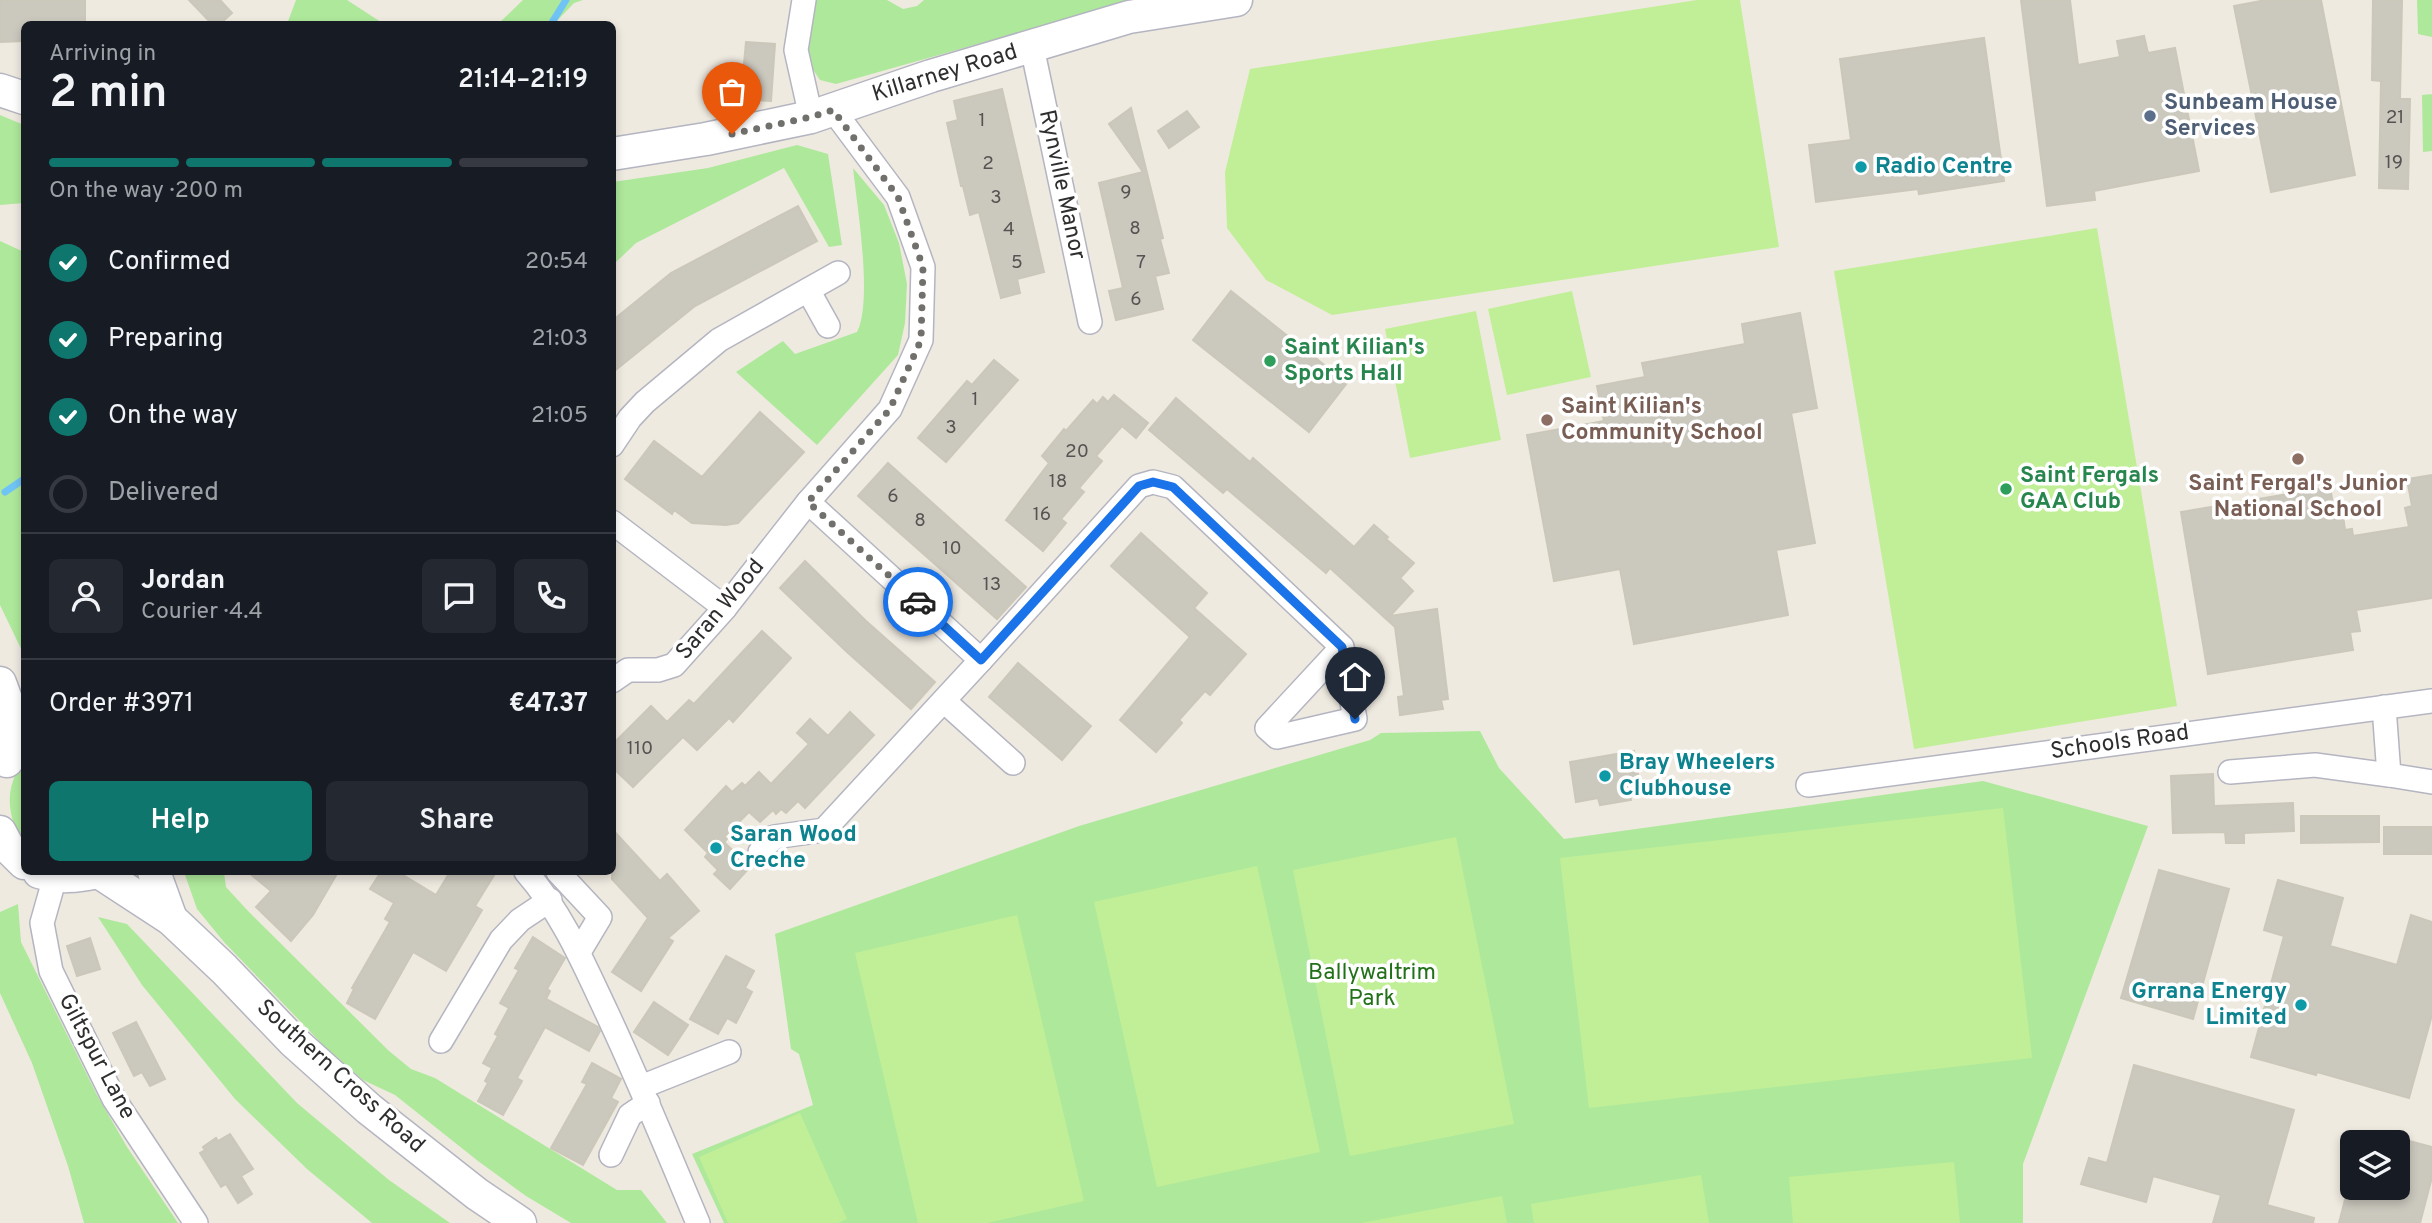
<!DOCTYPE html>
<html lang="en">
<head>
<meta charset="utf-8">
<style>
	:root { --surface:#171b24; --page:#242831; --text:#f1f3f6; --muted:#9ea1a6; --line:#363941; --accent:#0f766e }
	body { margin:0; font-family:Overpass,sans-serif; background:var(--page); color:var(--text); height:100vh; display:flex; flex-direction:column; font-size:26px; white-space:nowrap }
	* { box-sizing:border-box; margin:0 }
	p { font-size:23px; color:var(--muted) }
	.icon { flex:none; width:38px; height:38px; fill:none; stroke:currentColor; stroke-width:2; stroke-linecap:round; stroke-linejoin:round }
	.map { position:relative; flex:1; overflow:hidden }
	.side { position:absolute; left:21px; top:21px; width:595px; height:854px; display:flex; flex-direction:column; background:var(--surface); border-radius:10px; box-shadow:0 4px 10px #0003 }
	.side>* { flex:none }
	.fabs { position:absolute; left:2340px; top:1130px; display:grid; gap:14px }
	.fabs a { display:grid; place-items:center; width:70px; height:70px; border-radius:10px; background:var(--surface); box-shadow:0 4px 10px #0003; font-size:35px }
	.pin { position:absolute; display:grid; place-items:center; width:60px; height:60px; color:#fff; margin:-72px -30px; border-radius:50% 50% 50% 0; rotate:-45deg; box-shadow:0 0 7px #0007 }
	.pin .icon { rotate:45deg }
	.courier { position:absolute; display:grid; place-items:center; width:70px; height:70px; margin:-35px; border:5px solid #1a73e8; border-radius:50%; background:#fff; color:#222; box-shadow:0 2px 9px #0007 }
	.head em { font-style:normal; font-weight:600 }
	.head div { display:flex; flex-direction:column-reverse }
	.head { display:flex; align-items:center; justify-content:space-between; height:119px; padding:0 28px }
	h1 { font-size:46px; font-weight:600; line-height:52px }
	.bar { display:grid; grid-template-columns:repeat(4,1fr); gap:10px 7px; align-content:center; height:84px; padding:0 28px }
	.bar i { height:9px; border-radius:5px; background:var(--line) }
	.bar .selected { background:var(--accent) }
	.bar p { grid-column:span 4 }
	.line { display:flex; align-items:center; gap:18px; padding:0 28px; border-top:2px solid var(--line) }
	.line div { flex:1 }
	.round { display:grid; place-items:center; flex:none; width:74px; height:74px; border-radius:10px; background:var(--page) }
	ol { padding:0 28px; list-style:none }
	li { display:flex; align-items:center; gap:21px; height:77px }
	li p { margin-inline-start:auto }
	li .icon { padding:7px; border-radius:50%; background:var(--accent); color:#fff; stroke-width:4 }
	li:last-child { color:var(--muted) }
	li i { width:38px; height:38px; border:4px solid var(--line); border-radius:50% }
	.cta { display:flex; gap:14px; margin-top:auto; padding:14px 28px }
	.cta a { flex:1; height:80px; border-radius:10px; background:var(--accent); color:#fff; font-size:28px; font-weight:600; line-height:80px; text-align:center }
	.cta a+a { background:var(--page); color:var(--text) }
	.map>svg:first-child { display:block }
	.green { fill:#aee89b }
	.pitch { fill:#c1ef97 }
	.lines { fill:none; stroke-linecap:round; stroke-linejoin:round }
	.stream { stroke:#70c4f5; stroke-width:7 }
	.building { fill:#cbc8be; stroke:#cbc7b9; stroke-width:2 }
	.street-casing { stroke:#b4b5c1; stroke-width:26 }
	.secondary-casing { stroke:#b4b5c1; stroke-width:35 }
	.street { stroke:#fff; stroke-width:23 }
	.secondary { stroke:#fff; stroke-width:32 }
	.done { stroke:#72706c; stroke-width:7; stroke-dasharray:0 12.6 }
	.route { stroke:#1a73e8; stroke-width:9 }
	.service-dot { fill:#5c6f8a; stroke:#fff; stroke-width:2.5 }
	.culture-dot { fill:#0f9aa8; stroke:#fff; stroke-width:2.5 }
	.leisure-dot { fill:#2e9e5b; stroke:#fff; stroke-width:2.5 }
	.education-dot { fill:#8d6e63; stroke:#fff; stroke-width:2.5 }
	.labels { text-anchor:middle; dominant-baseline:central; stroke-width:7; stroke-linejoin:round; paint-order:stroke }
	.number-label { font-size:19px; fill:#555452 }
	.street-label { font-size:23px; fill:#2e2e2e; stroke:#fff }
	.service-label { font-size:23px; font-weight:bold; fill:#4e5e75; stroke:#fff; text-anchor:start }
	.culture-label { font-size:23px; font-weight:bold; fill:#0d838f; stroke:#fff; text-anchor:start }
	.leisure-label { font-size:23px; font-weight:bold; fill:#27864d; stroke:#fff; text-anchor:start }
	.education-label { font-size:23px; font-weight:bold; fill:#785e54; stroke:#fff; text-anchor:start }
	.park-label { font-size:23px; fill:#227118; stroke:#fff }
</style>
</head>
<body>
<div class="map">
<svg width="2432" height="1223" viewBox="0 0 2432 1223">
	<rect width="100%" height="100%" fill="#efeae0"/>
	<g class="green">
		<polygon points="296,0 347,0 384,24 287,24"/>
		<polygon points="523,0 583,0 574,3 554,24 498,24"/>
		<polygon points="814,0 887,0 903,9 917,6 924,0 1134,0 836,84 820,80 806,59"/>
		<polygon points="2417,0 2432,0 2432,37 2418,34"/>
		<polygon points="2432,57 2432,151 2423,152 2422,95 2432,94"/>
		<polygon points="0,115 24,125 24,203 0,205"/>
		<polygon points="797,145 828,154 842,245 829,247 784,168 636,243 613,265 613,182 708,168"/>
		<path d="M853,168L884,205L899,243L907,284L905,323L898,355L817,445L736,372L783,341L795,354L857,332C873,301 857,205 853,168Z"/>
		<polygon points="0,241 24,252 24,655 0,605"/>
		<polygon points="1480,731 1499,768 1564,839 1983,781 2148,826 2023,1164 2023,1223 724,1223 692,1154 813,1105 799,1054 791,1049 775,934 1079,826 1370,740 1381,733"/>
		<path d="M24,762V843C7,819 3,786 24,762Z"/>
		<polygon points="184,872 224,872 226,887 248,911 389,1051 411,1069 435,1078 617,1190 641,1190 667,1223 571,1223 526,1196 478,1161 395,1095 363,1080 324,1046 224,942 197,909"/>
		<polygon points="18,904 21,942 97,1095 127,1147 178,1223 84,1223 68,1166 32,1063 0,993 0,912"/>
		<polygon points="98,917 127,924 297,1103 389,1180 450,1223 372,1223 307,1169 235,1099 142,985"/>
	</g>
	<g class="pitch">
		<polygon points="1697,0 1740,0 1779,247 1332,315 1266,280 1227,228 1225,172 1250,69"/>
		<polygon points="2097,228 2177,706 1914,749 1834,271"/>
		<polygon points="1572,291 1591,377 1507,395 1488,309"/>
		<polygon points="1476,311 1501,440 1410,458 1385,329"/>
		<polygon points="2003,808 2032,1058 1589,1108 1560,858"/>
		<polygon points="1456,837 1514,1124 1350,1156 1293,870"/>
		<polygon points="1257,866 1320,1152 1157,1187 1094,902"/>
		<polygon points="1017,915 1084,1201 987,1223 918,1223 855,953"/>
		<polygon points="800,1113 847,1219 838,1223 728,1223 699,1157"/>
		<polygon points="1954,1162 1960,1223 1793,1223 1789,1177"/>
		<polygon points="1701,1175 1709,1223 1534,1223 1531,1204"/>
		<polygon points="1502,1196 1507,1223 1361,1223"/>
	</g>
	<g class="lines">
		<g class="stream">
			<polyline points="551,24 566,0"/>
			<polyline points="5,492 24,479"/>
		</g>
	</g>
	<g class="building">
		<polygon points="0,0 85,0 85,24 24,24 24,41 0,42"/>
		<polygon points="189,0 220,0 232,13 220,24 212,24"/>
		<polygon points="2021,0 2070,0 2078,65 2120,57 2117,41 2144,36 2148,53 2175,48 2199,171 2094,191 2095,200 2047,206"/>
		<polygon points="2266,0 2321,0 2355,175 2271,192 2234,6"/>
		<polygon points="2373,0 2402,0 2400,99 2410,99 2408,189 2379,188 2381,81 2372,80"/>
		<polygon points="1984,38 2004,181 1919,194 1918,189 1816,202 1809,145 1851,140 1840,59"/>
		<polygon points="746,42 775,44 771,101 725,98 726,72 743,74"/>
		<polygon points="1002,89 1044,272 1017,279 1020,293 1001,298 979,212 970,215 963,186 961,186 947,123 958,120 954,101"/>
		<polygon points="1131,108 1163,238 1160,239 1169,273 1155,276 1163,309 1116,320 1109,291 1123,288 1099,183 1143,172 1109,124"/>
		<polygon points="1187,111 1199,127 1169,148 1158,131"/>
		<polygon points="798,206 817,241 695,306 612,373 612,321 671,273"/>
		<polygon points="1231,291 1347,383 1309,432 1193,340"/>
		<polygon points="1800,313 1817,408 1791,413 1815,543 1776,550 1788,615 1634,644 1620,569 1554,581 1527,435 1604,421 1597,386 1645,377 1642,363 1745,344 1742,324"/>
		<polygon points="994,360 1018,380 946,462 918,438 967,381 972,385"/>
		<polygon points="1114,395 1148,423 1136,438 1122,426 1096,456 1102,461 1079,488 1084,492 1061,519 1066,523 1043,551 1006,520 1049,463 1042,456 1064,429 1066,431 1093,400 1097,404 1103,397 1108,402"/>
		<polygon points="1176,398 1250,462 1253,458 1354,547 1374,525 1388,537 1386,539 1414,563 1400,578 1413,591 1390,616 1437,609 1448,699 1441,700 1443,709 1400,715 1398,697 1404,696 1395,627 1330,568 1326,573 1227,489 1223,493 1149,430"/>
		<polygon points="760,412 804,452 738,523 726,525 692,523 674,510 672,514 625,479 654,441 702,477"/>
		<polygon points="888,463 1026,587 997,619 858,496"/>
		<polygon points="2432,475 2432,598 2356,610 2360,631 2350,632 2353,650 2208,674 2181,512 2330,487 2335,517 2343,516 2345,530 2352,529 2353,536 2409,527 2405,508 2412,506 2407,479"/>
		<polygon points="1141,533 1207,593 1194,608 1246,654 1210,695 1205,691 1179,720 1182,723 1156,752 1120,720 1190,637 1111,566"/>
		<polygon points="805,561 866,621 935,682 911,709 847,652 780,588"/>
		<polygon points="762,631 791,658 733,722 729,718 697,750 683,737 633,787 612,767 612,745 651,706 667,722 689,700 694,704"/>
		<polygon points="1018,663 1091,726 1062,760 989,697"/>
		<polygon points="850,712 874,735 805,808 798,801 786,813 781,809 776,814 773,810 760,822 749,812 724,837 727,839 724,842 750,867 730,889 714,874 718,870 705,857 708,853 685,830 726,786 732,792 742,783 745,786 759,772 771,784 809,744 797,733 810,719 828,736"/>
		<polygon points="1634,751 1641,791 1630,793 1631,800 1600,805 1598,798 1576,802 1570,762"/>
		<polygon points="2213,774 2214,806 2293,803 2294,831 2244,833 2244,843 2226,843 2225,832 2173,833 2171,776"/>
		<polygon points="2301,816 2379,816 2379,842 2301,843"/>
		<rect x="2384" y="827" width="48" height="27"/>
		<polygon points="612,829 660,881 667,874 699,911 668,938 673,941 641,991 612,972 648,918 612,879"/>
		<polygon points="2159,870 2229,889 2193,1019 2121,998"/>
		<polygon points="248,872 338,872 313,915 291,941 256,907 271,891"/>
		<polygon points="381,872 398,872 436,895 450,872 496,872 475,906 482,910 446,971 413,952 375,1019 347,1003 354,989 352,988 390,922 385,919 394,903 370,889"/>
		<polygon points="2278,880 2343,898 2330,946 2397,965 2411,915 2432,922 2432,1015 2409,1098 2317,1072 2316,1075 2251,1057 2284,936 2264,930"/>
		<polygon points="533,937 565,958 547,989 550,991 546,999 598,1027 600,1031 589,1051 545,1027 517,1078 522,1081 503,1115 478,1101 488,1083 485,1081 492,1068 483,1063 498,1036 495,1034 509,1008 500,1003 519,970 515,968"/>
		<polygon points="90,938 100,969 77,976 67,946"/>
		<polygon points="726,956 754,971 745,988 752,992 736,1023 727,1018 718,1034 690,1019"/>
		<polygon points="654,1002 688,1025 668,1055 634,1032"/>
		<polygon points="136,1022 165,1079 150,1086 142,1072 134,1076 113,1033"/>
		<polygon points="592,1063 621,1079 611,1098 618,1102 583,1165 551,1148 587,1084 582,1082"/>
		<polygon points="2134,1065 2294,1110 2267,1205 2314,1218 2313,1223 2213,1223 2221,1195 2153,1176 2146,1202 2081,1184 2089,1158 2107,1163"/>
		<polygon points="230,1134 253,1169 241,1176 252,1194 238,1203 226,1184 221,1187 200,1153 205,1150 203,1147 216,1138 218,1141"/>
		<polygon points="2398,1138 2432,1147 2432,1177 2420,1223 2339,1223 2348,1188 2398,1188"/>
	</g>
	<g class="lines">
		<defs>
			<g id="street">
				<polyline points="804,0 796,50 811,117"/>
				<polyline points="1032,47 1090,322"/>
				<polyline points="808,290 828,326"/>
				<polyline points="612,445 630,418 645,402 719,340 838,273"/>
				<polyline points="808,502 981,660 1139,486 1153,482 1173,487 1342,647 1267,728 1277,737 1355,719 1342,647"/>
				<polyline points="612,522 725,608"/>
				<polyline points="612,681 628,670 658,670 674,665 725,608 808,502 890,409 921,340 923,267 898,197 833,110"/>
				<polyline points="944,701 1013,763"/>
				<polyline points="2384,707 2389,775 2432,782"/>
				<polyline points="2230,772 2315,765 2389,775"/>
				<polyline points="1808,785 2432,701"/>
				<polyline points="760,852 774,837 824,830 981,660"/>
				<path d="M526,872C562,913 583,962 606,1011C639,1081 668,1152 698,1223"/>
				<polyline points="558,872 600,917 579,952"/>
				<polyline points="55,877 42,923 51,971 114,1099 196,1223"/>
				<polyline points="441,1041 501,940 520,920 550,900"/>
				<polyline points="641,1087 729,1052"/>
				<polyline points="611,1155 630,1115 648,1103"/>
			</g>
			<g id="secondary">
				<polyline points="0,90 24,98"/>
				<polyline points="612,154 706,139 811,117 931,76 1129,17 1236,0"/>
				<polyline points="0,683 7,702 7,761"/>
				<polyline points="0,832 8,847 24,863"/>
				<path d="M39,872C60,878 76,877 97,872"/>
				<polyline points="99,872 171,919 224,969 293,1041 369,1109 477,1194 520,1223"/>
				<polyline points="154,872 171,919"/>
			</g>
		</defs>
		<use href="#street" class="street-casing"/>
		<use href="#secondary" class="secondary-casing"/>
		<use href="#street" class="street"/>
		<use href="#secondary" class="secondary"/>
	</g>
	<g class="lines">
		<polyline class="done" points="732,134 811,117 833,110 898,197 923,267 921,340 890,409 808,502 918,602"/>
		<polyline class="route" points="918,602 981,660 1139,486 1153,482 1173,487 1342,647 1355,719"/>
	</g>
	<circle class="service-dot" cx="2150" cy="116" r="7"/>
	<g class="culture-dot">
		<circle cx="1861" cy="167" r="7"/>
		<circle cx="1605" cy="776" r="7"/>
		<circle cx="716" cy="848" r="7"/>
		<circle cx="2301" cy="1005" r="7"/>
	</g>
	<g class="leisure-dot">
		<circle cx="1270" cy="361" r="7"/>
		<circle cx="2006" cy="489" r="7"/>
	</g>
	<g class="education-dot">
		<circle cx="1547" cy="420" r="7"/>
		<circle cx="2298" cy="459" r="7"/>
	</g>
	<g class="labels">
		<g class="number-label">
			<text x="2395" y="118">21</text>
			<text x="982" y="121">1</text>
			<text x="2394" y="163">19</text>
			<text x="988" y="164">2</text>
			<text x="1126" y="193">9</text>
			<text x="996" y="198">3</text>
			<text x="1135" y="229">8</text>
			<text x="1009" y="230">4</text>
			<text x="1017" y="263">5</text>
			<text x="1141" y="263">7</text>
			<text x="1136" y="300">6</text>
			<text x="975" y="400">1</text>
			<text x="951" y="428">3</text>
			<text x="1077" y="452">20</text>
			<text x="1058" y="482">18</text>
			<text x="893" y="497">6</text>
			<text x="1042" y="515">16</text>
			<text x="920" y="521">8</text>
			<text x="952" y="549">10</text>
			<text x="992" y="585">13</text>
			<text x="640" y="749">110</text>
		</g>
		<g class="street-label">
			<text transform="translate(945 74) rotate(-17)">Killarney Road</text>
			<text transform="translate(1061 185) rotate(78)">Rynville Manor</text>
			<text transform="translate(721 610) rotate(-50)">Saran Wood</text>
			<text transform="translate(2120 743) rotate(-8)">Schools Road</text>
			<text transform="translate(96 1057) rotate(62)">Giltspur Lane</text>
			<text transform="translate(340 1077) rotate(42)">Southern Cross Road</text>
		</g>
		<g class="service-label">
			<text x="2164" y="103">Sunbeam House<tspan x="2164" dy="26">Services</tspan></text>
		</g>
		<g class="culture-label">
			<text x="1875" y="167">Radio Centre</text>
			<text x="1619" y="763">Bray Wheelers<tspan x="1619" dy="26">Clubhouse</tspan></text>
			<text x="730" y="835">Saran Wood<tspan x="730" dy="26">Creche</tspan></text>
			<text x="2287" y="992" text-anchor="end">Grrana Energy<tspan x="2287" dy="26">Limited</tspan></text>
		</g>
		<g class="leisure-label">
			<text x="1284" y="348">Saint Kilian's<tspan x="1284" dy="26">Sports Hall</tspan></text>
			<text x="2020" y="476">Saint Fergals<tspan x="2020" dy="26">GAA Club</tspan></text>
		</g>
		<g class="education-label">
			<text x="1561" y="407">Saint Kilian's<tspan x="1561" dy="26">Community School</tspan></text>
			<text x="2298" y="484" text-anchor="middle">Saint Fergal's Junior<tspan x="2298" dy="26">National School</tspan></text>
		</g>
		<g class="park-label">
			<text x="1372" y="973">Ballywaltrim<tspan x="1372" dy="26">Park</tspan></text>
		</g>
	</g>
</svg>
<div class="fabs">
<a><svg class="icon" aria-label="layers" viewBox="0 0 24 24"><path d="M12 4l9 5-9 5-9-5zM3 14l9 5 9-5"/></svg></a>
</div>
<div class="pin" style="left:732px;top:134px;background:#ea580c"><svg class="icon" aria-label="bag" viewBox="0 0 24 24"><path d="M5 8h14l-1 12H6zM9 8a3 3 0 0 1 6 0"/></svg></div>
<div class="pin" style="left:1355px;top:719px;background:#1f2937"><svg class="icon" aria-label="home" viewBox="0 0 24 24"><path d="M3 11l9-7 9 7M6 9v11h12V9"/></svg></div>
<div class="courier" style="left:918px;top:602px"><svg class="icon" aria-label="car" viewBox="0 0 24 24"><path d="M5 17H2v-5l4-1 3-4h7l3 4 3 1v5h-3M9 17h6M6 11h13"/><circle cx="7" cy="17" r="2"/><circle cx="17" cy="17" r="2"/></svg></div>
<section class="side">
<div class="head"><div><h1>2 min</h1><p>Arriving in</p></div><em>21:14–21:19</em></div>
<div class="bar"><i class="selected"></i><i class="selected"></i><i class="selected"></i><i></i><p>On the way · 200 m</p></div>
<ol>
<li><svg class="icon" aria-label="check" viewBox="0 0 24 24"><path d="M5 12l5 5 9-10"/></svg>Confirmed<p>20:54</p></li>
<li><svg class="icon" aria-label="check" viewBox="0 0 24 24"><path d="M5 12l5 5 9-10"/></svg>Preparing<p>21:03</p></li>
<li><svg class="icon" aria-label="check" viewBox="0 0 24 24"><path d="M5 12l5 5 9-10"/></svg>On the way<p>21:05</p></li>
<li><i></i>Delivered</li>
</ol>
<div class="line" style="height:126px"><a class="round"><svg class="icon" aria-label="person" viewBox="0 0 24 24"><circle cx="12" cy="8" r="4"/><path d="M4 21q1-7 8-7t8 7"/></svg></a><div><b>Jordan</b><p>Courier · 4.4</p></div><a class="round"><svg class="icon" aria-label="chat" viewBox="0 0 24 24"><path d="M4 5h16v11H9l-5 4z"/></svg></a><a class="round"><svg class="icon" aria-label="phone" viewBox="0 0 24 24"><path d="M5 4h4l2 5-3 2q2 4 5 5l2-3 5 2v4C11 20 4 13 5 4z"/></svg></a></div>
<div class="line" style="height:91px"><div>Order #3971</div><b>€47.37</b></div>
<div class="cta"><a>Help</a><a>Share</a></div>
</section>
</div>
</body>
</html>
